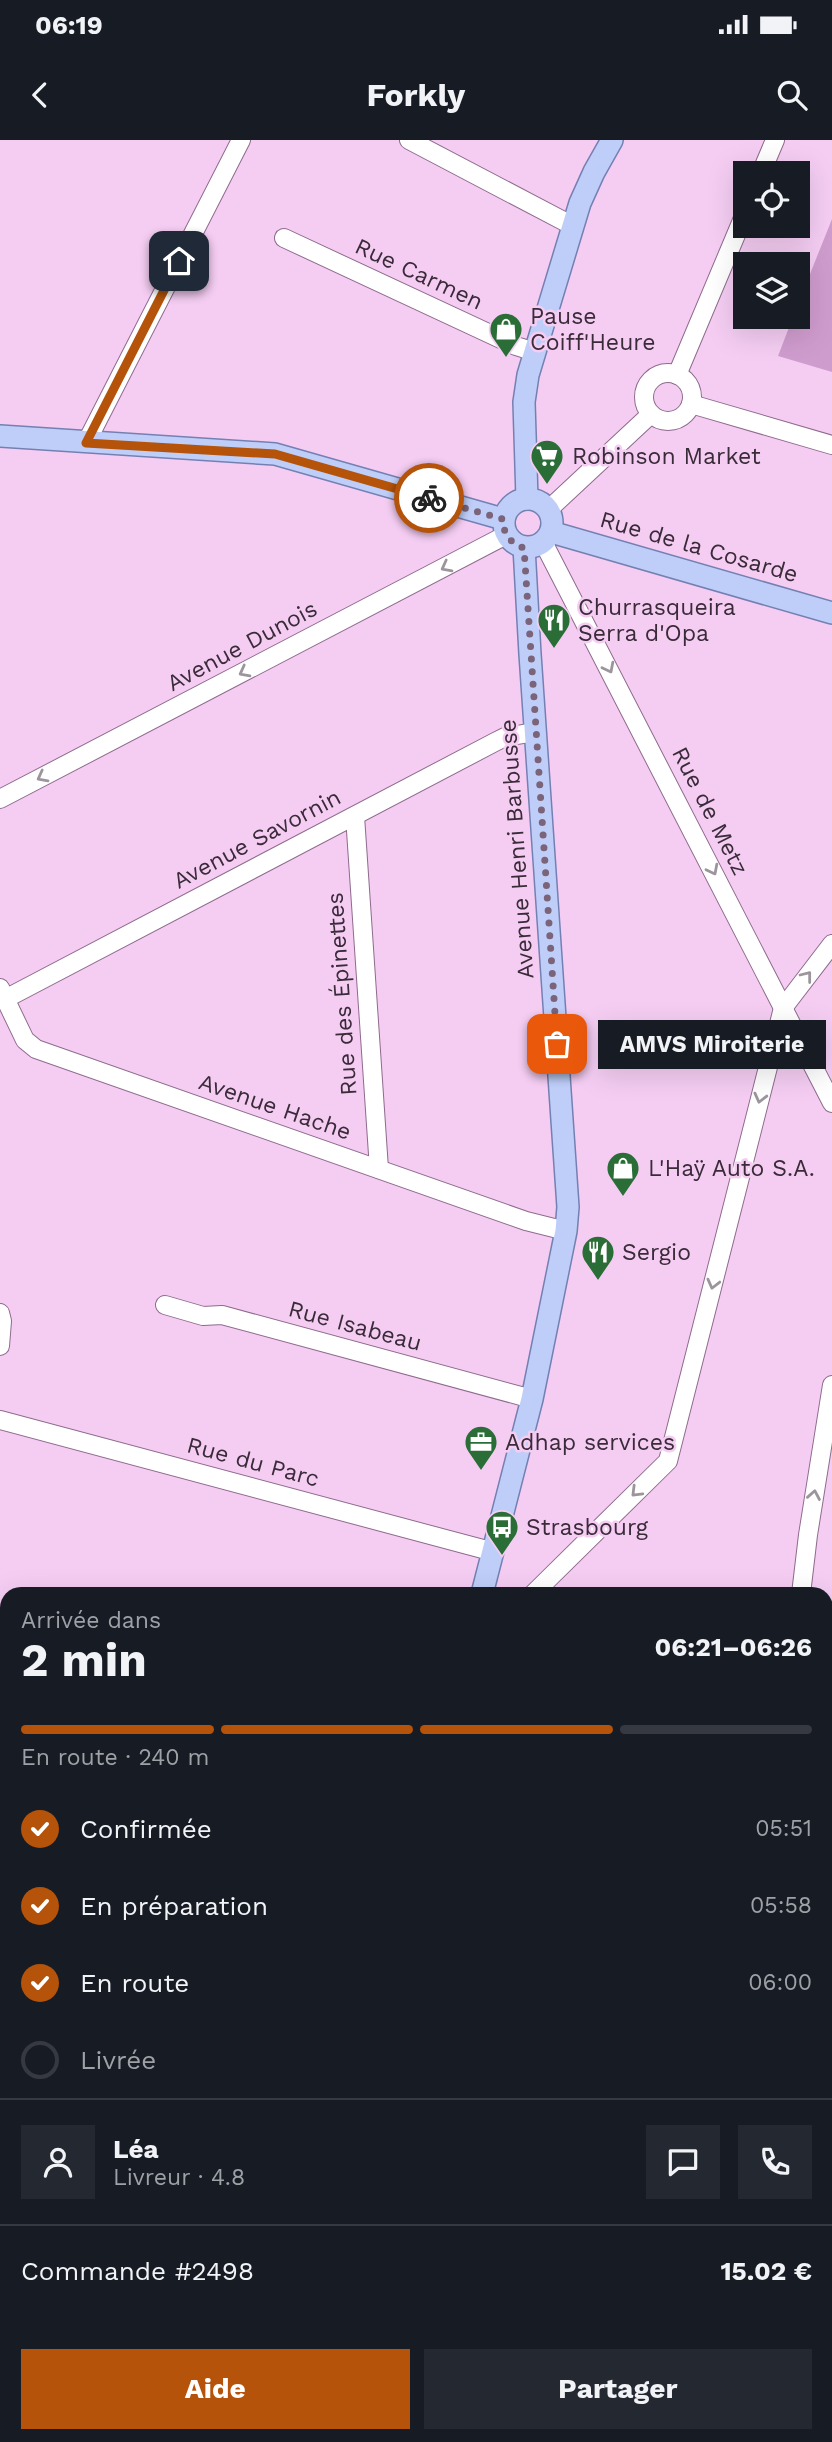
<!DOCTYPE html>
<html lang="fr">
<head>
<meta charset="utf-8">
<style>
	:root { --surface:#171b24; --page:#242831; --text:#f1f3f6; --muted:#9ea1a6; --line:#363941; --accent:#b45309 }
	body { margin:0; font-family:"Work Sans",sans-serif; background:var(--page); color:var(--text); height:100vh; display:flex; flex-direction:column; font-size:26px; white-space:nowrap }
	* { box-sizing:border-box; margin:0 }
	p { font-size:23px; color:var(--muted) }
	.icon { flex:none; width:38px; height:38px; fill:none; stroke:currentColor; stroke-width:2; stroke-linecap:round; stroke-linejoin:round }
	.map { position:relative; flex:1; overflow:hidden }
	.panel { position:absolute; left:0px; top:1447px; width:833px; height:856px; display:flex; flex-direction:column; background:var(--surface); border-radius:21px 21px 0 0; box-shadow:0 7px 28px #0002 }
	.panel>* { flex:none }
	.controls { position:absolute; left:733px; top:21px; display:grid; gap:14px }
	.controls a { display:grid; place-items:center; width:77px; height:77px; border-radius:0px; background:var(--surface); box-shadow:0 7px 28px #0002; font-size:35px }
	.pin { position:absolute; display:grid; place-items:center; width:60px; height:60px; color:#fff; margin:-30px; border-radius:14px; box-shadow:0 4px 10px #0006 }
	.courier { position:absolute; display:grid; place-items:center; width:70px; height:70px; margin:-35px; border:5px solid #b45309; border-radius:50%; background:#fff; color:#222; box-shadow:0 2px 9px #0007 }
	.bubble { position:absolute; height:49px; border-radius:0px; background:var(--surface); box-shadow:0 7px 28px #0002; font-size:23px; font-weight:700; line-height:49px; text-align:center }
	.headline em { font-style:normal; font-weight:700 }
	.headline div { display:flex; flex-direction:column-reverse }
	.headline { display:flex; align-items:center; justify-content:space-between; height:119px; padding:0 21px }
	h1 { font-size:46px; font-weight:700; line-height:52px }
	.bar { display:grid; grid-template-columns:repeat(4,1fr); gap:10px 7px; align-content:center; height:84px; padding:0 21px }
	.bar i { height:9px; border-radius:5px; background:var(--line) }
	.bar .active { background:var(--accent) }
	.bar p { grid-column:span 4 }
	.line { display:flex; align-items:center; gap:18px; padding:0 21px; border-top:2px solid var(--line) }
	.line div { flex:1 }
	.round { display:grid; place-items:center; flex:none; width:74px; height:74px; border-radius:0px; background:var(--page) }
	ol { padding:0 21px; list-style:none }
	li { display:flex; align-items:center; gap:21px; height:77px }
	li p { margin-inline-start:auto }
	li .icon { padding:7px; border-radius:50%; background:var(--accent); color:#fff; stroke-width:4 }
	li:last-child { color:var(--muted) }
	li i { width:38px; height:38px; border:4px solid var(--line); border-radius:50% }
	.button { display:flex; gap:14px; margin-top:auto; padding:14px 21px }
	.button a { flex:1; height:80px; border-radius:0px; background:var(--accent); color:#fff; font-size:28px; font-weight:700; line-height:80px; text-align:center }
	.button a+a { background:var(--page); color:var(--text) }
	.status { display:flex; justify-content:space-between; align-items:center; height:49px; padding:0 35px; background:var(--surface); direction:ltr }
	.status svg { height:19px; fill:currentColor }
	header { display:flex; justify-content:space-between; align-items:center; height:91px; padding:0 21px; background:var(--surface); font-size:32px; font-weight:700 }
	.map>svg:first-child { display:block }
	.built { fill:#ecc0eb }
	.grass { fill:url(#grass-dots) }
	.garden { fill:#cf9cce }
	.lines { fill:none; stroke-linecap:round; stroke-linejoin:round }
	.minor-casing { stroke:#8e6b8d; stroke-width:20 }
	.major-casing { stroke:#7480b2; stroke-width:24 }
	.minor { stroke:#fff; stroke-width:18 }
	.major { stroke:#becef8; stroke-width:21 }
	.oneway { stroke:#9c959c }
	.done { stroke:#7b647a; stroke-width:7; stroke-dasharray:0 12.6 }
	.route { stroke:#b45309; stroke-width:9 }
	.labels { text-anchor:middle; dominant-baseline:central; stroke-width:5; stroke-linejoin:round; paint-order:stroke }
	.street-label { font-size:23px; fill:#3a2b39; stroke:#f5cdf3 }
	.poi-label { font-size:23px; fill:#3a2b39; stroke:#f5cdf3; text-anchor:start }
</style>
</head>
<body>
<div class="status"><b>06:19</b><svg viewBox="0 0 49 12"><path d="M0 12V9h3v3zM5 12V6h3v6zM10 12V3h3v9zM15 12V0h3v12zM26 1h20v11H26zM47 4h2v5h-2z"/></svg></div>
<header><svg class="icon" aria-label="back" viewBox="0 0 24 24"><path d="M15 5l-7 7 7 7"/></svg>Forkly<svg class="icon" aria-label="search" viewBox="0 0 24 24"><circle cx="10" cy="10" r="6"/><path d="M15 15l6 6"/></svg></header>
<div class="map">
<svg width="832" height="2302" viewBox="0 0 832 2302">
	<defs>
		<pattern id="grass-dots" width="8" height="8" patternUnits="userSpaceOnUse" patternTransform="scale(1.75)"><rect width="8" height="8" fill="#cf9cce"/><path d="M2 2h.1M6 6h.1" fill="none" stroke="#a97fa8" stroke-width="1.8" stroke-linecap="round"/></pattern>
	</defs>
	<rect width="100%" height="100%" fill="#f5cdf3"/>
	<g class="built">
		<polygon points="826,2173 832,2175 832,2302 628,2302 630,2296 826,2296"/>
		<polygon points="269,2296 376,2296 398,2302 263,2302"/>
	</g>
	<g class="grass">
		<polygon points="0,1877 7,1878 7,1974 0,1970 0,1942 4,1932 0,1916"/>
		<polygon points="535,2296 630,2296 628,2302 534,2302"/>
	</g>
	<g class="garden">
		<polygon points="832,79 832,232 778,216 793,177 798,177 798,164"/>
		<polygon points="826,1526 832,1527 832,1907 826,1914"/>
	</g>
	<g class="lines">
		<defs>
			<g id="minor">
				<polyline points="409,0 573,86"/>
				<polyline points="761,33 775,0"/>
				<polyline points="284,98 516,206 535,212"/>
				<circle cx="668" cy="257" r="24"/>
				<polyline points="677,235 746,71"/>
				<polyline points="691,264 832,305"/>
				<polyline points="86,303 241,0"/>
				<polyline points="548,370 651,274"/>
				<polyline points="543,402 832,963"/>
				<polyline points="0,659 506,395"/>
				<polyline points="355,676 379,1029"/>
				<polyline points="0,848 25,900 36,909 526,1081 566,1091"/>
				<polyline points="5,859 495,602 505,597 535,592"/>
				<polyline points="165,1165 203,1176 222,1175 532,1259"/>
				<polyline points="0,1173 2,1181 0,1206"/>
				<polyline points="0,1280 494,1412"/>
				<polyline points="533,1454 668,1321 783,868 832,804"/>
				<polyline points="801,1454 808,1395 832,1245"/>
				<polyline points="0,1688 7,1689"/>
				<polyline points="0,1862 7,1863"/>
				<polyline points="0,2081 7,2081"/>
				<polyline points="826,2156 832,2158"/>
			</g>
			<g id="major">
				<polyline points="0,296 275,314 503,379"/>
				<circle cx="528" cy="383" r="24"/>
				<polyline points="527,359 524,262 528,235 580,63 594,32 612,0"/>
				<polyline points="551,392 832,473"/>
				<polyline points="482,1454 532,1259 566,1091 568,1067 530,514 524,407"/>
				<polyline points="192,2302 194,2296"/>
			</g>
		</defs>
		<use href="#minor" class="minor-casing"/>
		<use href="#major" class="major-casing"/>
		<use href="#minor" class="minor"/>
		<use href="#major" class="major"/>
	</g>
	<defs><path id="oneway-chevron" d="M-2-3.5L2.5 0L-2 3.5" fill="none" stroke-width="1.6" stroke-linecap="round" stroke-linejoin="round" transform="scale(1.75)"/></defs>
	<g class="oneway">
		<use href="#oneway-chevron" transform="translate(446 427) rotate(152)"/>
		<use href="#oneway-chevron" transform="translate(609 528) rotate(63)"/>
		<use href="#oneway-chevron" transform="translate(244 532) rotate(152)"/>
		<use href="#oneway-chevron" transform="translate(42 637) rotate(152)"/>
		<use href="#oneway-chevron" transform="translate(713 730) rotate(63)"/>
		<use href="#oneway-chevron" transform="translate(807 836) rotate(-52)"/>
		<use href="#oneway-chevron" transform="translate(760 958) rotate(104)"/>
		<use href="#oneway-chevron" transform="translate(713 1144) rotate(104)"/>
		<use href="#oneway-chevron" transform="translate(636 1352) rotate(135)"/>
		<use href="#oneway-chevron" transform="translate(814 1355) rotate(-80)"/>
	</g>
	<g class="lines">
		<path class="done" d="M429,358L503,379C503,394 510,403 524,408L557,904"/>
		<polyline class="route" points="179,121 86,303 275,314 429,358"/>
	</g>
	<defs>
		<symbol id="shop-pin" viewBox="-11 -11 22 30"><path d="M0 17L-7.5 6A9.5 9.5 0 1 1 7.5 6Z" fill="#2b6d37" stroke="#f5cdf3"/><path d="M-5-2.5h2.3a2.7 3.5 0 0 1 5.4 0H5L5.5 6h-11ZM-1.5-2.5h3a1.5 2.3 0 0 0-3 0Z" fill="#fff"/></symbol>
		<symbol id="supermarket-pin" viewBox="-11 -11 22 30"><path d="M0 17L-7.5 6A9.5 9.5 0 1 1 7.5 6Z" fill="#2b6d37" stroke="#f5cdf3"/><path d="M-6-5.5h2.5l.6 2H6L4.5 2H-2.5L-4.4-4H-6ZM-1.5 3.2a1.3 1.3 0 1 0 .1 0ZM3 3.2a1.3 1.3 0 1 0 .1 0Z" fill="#fff"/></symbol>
		<symbol id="restaurant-pin" viewBox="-11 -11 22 30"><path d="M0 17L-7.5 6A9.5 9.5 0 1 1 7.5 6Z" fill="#2b6d37" stroke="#f5cdf3"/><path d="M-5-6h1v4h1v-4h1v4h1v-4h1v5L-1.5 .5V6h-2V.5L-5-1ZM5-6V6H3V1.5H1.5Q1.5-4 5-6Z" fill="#fff"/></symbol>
		<symbol id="office-pin" viewBox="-11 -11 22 30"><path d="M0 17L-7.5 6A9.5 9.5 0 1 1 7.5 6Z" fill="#2b6d37" stroke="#f5cdf3"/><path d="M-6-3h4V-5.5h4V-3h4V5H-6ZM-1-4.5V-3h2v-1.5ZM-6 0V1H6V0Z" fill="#fff"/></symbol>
		<symbol id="bus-pin" viewBox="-11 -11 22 30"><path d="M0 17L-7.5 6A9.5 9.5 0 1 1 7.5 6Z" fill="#2b6d37" stroke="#f5cdf3"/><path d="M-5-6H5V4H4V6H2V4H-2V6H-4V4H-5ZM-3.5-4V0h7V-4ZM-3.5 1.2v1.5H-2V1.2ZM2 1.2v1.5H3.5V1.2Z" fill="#fff"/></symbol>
	</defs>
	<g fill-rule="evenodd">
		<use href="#shop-pin" x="487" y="170" width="38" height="52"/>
		<use href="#supermarket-pin" x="528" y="297" width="38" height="52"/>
		<use href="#restaurant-pin" x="535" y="461" width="38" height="52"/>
		<use href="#shop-pin" x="604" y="1009" width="38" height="52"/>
		<use href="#restaurant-pin" x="579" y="1093" width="38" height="52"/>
		<use href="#office-pin" x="462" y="1283" width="38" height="52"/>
		<use href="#bus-pin" x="483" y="1368" width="38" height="52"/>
	</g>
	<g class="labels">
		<g class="street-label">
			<text transform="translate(419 134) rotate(25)">Rue Carmen</text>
			<text transform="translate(699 407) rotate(16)">Rue de la Cosarde</text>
			<text transform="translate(242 506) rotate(-28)">Avenue Dunois</text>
			<text transform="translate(710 671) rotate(63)">Rue de Metz</text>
			<text transform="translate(257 699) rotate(-28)">Avenue Savornin</text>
			<text transform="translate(517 709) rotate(-94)">Avenue Henri Barbusse</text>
			<text transform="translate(342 854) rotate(-94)">Rue des Épinettes</text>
			<text transform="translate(275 967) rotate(19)">Avenue Hache</text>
			<text transform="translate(355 1186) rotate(15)">Rue Isabeau</text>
			<text transform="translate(253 1322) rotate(15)">Rue du Parc</text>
		</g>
		<g class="poi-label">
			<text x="530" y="176">Pause<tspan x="530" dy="26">Coiff'Heure</tspan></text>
			<text x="572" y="316">Robinson Market</text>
			<text x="578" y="467">Churrasqueira<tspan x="578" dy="26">Serra d'Opa</tspan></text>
			<text x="648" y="1028">L'Haÿ Auto S.A.</text>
			<text x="622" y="1112">Sergio</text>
			<text x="505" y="1302">Adhap services</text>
			<text x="526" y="1387">Strasbourg</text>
		</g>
	</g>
</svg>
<div class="controls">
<a><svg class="icon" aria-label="locate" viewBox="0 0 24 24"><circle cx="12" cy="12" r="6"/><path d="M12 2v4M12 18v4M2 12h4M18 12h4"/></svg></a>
<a><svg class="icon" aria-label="layers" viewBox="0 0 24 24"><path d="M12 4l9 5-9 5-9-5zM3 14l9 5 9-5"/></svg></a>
</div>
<div class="pin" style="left:557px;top:904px;background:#ea580c"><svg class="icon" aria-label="bag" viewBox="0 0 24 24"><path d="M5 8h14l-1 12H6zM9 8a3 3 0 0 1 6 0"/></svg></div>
<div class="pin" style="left:179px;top:121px;background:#1f2937"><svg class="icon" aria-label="home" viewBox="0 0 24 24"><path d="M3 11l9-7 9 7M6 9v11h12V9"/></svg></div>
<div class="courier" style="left:429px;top:358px"><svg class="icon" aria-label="bike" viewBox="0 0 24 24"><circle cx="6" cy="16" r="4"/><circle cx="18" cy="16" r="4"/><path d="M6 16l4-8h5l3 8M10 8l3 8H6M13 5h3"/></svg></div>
<div class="bubble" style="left:598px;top:880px;width:228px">AMVS Miroiterie</div>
<section class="panel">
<div class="headline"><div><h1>2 min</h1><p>Arrivée dans</p></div><em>06:21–06:26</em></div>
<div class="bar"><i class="active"></i><i class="active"></i><i class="active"></i><i></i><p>En route · 240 m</p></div>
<ol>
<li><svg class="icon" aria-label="check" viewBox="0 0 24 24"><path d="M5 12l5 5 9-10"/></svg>Confirmée<p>05:51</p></li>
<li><svg class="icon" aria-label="check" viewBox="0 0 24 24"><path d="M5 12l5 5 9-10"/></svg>En préparation<p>05:58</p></li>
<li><svg class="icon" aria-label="check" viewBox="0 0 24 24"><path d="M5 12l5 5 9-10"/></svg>En route<p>06:00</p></li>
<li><i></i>Livrée</li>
</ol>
<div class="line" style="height:126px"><a class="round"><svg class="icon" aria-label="person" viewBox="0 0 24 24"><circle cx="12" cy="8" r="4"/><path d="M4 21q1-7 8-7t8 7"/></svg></a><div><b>Léa</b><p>Livreur · 4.8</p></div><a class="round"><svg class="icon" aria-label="chat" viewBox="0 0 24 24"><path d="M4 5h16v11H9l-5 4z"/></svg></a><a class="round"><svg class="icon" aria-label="phone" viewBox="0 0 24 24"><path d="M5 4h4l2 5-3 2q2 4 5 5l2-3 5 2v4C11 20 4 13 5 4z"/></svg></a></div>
<div class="line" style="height:91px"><div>Commande #2498</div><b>15.02 €</b></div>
<div class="button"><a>Aide</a><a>Partager</a></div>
</section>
</div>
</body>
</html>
